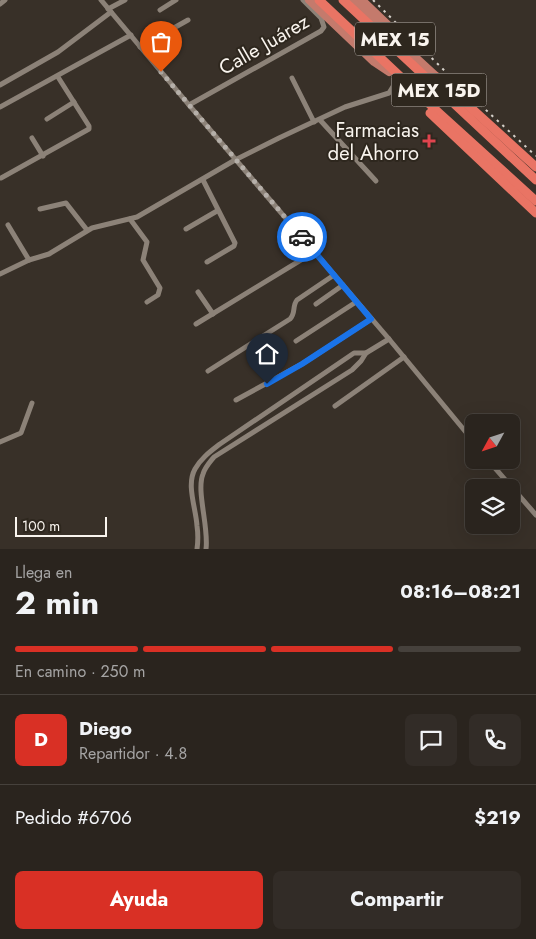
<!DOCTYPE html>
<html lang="es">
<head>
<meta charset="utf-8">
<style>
	:root { --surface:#2a241e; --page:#322c27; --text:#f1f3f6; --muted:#a5a4a4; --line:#46413c; --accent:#d93025 }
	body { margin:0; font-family:Jost,sans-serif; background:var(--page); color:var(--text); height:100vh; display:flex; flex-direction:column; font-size:19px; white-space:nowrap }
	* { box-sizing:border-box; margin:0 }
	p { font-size:16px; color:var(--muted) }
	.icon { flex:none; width:28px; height:28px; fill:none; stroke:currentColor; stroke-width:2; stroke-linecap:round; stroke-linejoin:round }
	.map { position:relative; height:549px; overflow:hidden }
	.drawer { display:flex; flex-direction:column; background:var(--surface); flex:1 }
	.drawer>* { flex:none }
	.needle { width:32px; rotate:230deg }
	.fabs { position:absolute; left:465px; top:414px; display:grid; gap:10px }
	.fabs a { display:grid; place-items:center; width:55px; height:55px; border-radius:8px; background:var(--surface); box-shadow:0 5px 20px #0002,0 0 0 1px var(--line); font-size:25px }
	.scale { position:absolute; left:15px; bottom:12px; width:92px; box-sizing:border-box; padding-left:5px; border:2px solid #f9f4ee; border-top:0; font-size:14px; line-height:18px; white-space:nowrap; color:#f9f4ee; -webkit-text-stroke:4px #2e271e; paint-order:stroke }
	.pin { position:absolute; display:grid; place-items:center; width:42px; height:42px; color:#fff; margin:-51px -21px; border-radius:50% 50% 50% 0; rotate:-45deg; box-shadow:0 0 5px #0007 }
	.pin .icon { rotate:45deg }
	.courier { position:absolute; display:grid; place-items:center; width:50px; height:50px; margin:-25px; border:4px solid #1a73e8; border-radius:50%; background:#fff; color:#222; box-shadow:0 1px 6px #0007 }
	.overview em { font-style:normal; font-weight:700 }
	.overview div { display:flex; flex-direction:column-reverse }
	.overview { display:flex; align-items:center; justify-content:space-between; height:85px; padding:0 15px }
	h1 { font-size:32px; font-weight:700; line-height:38px }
	.bar { display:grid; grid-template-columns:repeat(4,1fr); gap:8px 5px; align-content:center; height:60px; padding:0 15px }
	.bar i { height:6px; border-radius:4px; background:var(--line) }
	.bar .selected { background:var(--accent) }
	.bar p { grid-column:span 4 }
	.line { display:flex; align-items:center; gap:12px; padding:0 15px; border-top:1px solid var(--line) }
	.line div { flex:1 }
	.round { display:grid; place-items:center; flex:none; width:52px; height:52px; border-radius:8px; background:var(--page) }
	.action { display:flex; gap:10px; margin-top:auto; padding:10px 15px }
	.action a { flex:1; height:58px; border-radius:8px; background:var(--accent); color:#fff; font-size:20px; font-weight:700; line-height:58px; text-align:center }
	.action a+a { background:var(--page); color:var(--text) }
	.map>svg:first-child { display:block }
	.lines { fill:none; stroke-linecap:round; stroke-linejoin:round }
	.minor { stroke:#8c8278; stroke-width:5 }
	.primary { stroke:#c47a6c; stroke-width:8 }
	.motorway { stroke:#e97464; stroke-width:9 }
	.rail { stroke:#d5d0c9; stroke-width:2; stroke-dasharray:2.5 5; stroke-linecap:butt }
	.done { stroke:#b5afa9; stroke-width:5; stroke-dasharray:0 9 }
	.route { stroke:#1a73e8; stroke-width:6 }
	.health-dot { fill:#e0444e; stroke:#2e271e; stroke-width:2 }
	.labels { text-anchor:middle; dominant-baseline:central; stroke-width:4; stroke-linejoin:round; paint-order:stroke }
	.shield { fill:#2e271e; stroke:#bcb6b0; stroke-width:1 }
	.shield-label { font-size:19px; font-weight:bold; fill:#f9f4ee }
	.street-label { font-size:20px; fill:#f9f4ee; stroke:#2e271e }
	.poi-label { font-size:20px; fill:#f9f4ee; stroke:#2e271e; text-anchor:end }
</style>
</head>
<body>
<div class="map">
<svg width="536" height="549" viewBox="0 0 536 549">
	<rect width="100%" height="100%" fill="#383028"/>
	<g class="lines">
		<g class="minor">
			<polyline points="101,0 189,105 389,339 474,442"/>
			<polyline points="0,4 5,0"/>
			<polyline points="108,9 125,0"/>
			<polyline points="160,10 176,0"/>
			<polyline points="140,47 188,20"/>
			<polyline points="292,78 314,122"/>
			<polyline points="0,85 58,52 111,12"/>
			<polyline points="189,105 321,31 324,27 321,18 303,0"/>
			<polyline points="0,107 131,35"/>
			<polyline points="47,119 74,102"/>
			<polyline points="320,120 376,181"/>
			<polyline points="32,138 43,156"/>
			<polyline points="1,178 89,129 89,126 58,77"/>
			<polyline points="203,180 235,243 234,246 207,262"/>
			<polyline points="40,209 66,203 87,230"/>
			<polyline points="130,219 147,242 143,260 160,288 158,295 147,302"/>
			<polyline points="8,225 29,260"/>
			<polyline points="186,229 217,211"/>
			<polyline points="0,274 29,260 49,254 92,228 137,217 235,160 279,138 345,107 389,93 397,80"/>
			<polyline points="198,292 213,314"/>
			<polyline points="316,304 343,285"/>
			<polyline points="196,324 314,252"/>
			<polyline points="296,341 356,302"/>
			<path d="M208,371L290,319C296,313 292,306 297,300L334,275"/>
			<polyline points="236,400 302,364 371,319"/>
			<polyline points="335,406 404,357"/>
			<polyline points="0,442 21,433 32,403"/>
			<polyline points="488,460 536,515"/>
			<path d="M197,549C198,542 198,533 197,526C196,508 186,485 195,469C201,458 211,451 220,444L354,353H366"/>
			<path d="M206,549C209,527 196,491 203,474C205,467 210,462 214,457L352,370L361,361L366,353L389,339"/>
		</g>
		<g class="primary">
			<polyline points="309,0 374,62 389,72"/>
			<polyline points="353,0 437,77"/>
			<polyline points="362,0 411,47"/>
		</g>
		<g class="motorway">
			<polyline points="319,0 439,113 536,201"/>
			<polyline points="343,0 536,180"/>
			<polyline points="437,77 536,167"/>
			<polyline points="430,113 536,213"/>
		</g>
		<polyline class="rail" points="373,0 462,88 536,156"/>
	</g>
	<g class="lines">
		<polyline class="done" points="161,72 302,237"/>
		<polyline class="route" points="267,384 302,364 371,319 302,237"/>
	</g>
	<path class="health-dot" d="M426.5 133.5h5v5h5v5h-5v5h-5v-5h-5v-5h5z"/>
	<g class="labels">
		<g class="shield">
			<rect x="355" y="22.5" width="80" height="33" rx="4"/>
			<rect x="391.5" y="73.5" width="95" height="33" rx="4"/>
		</g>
		<g class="shield-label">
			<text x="395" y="39">MEX 15</text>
			<text x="439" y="90">MEX 15D</text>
		</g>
		<g class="street-label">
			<text transform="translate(264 45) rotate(-30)">Calle Juárez</text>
		</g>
		<g class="poi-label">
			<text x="419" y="130">Farmacias<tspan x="419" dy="23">del Ahorro</tspan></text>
		</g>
	</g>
</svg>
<div class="fabs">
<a><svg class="needle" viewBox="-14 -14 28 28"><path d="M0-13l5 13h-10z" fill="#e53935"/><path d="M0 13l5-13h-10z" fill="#a5a4a4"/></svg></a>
<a><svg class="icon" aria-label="layers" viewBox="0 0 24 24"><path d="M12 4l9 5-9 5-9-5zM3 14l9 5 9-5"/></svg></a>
</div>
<div class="scale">100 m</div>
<div class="pin" style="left:161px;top:72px;background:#ea580c"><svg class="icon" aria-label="bag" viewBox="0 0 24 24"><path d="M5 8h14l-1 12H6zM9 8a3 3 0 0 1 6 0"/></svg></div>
<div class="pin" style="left:267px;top:384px;background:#1f2937"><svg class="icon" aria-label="home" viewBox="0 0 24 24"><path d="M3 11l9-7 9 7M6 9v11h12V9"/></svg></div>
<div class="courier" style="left:302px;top:237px"><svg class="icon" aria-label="car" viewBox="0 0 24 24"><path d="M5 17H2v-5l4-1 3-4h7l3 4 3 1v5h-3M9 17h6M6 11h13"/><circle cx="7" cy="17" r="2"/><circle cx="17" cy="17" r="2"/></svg></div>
</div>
<section class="drawer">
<div class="overview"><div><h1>2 min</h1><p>Llega en</p></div><em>08:16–08:21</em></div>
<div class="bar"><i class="selected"></i><i class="selected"></i><i class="selected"></i><i></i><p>En camino · 250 m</p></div>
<div class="line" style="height:90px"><b class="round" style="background:var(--accent);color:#fff">D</b><div><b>Diego</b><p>Repartidor · 4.8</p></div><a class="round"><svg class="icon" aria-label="chat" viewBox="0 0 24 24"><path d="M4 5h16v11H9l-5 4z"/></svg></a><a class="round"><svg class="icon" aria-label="phone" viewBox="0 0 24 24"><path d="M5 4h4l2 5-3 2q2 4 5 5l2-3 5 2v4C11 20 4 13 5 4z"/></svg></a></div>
<div class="line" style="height:65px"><div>Pedido #6706</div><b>$219</b></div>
<div class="action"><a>Ayuda</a><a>Compartir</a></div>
</section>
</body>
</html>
